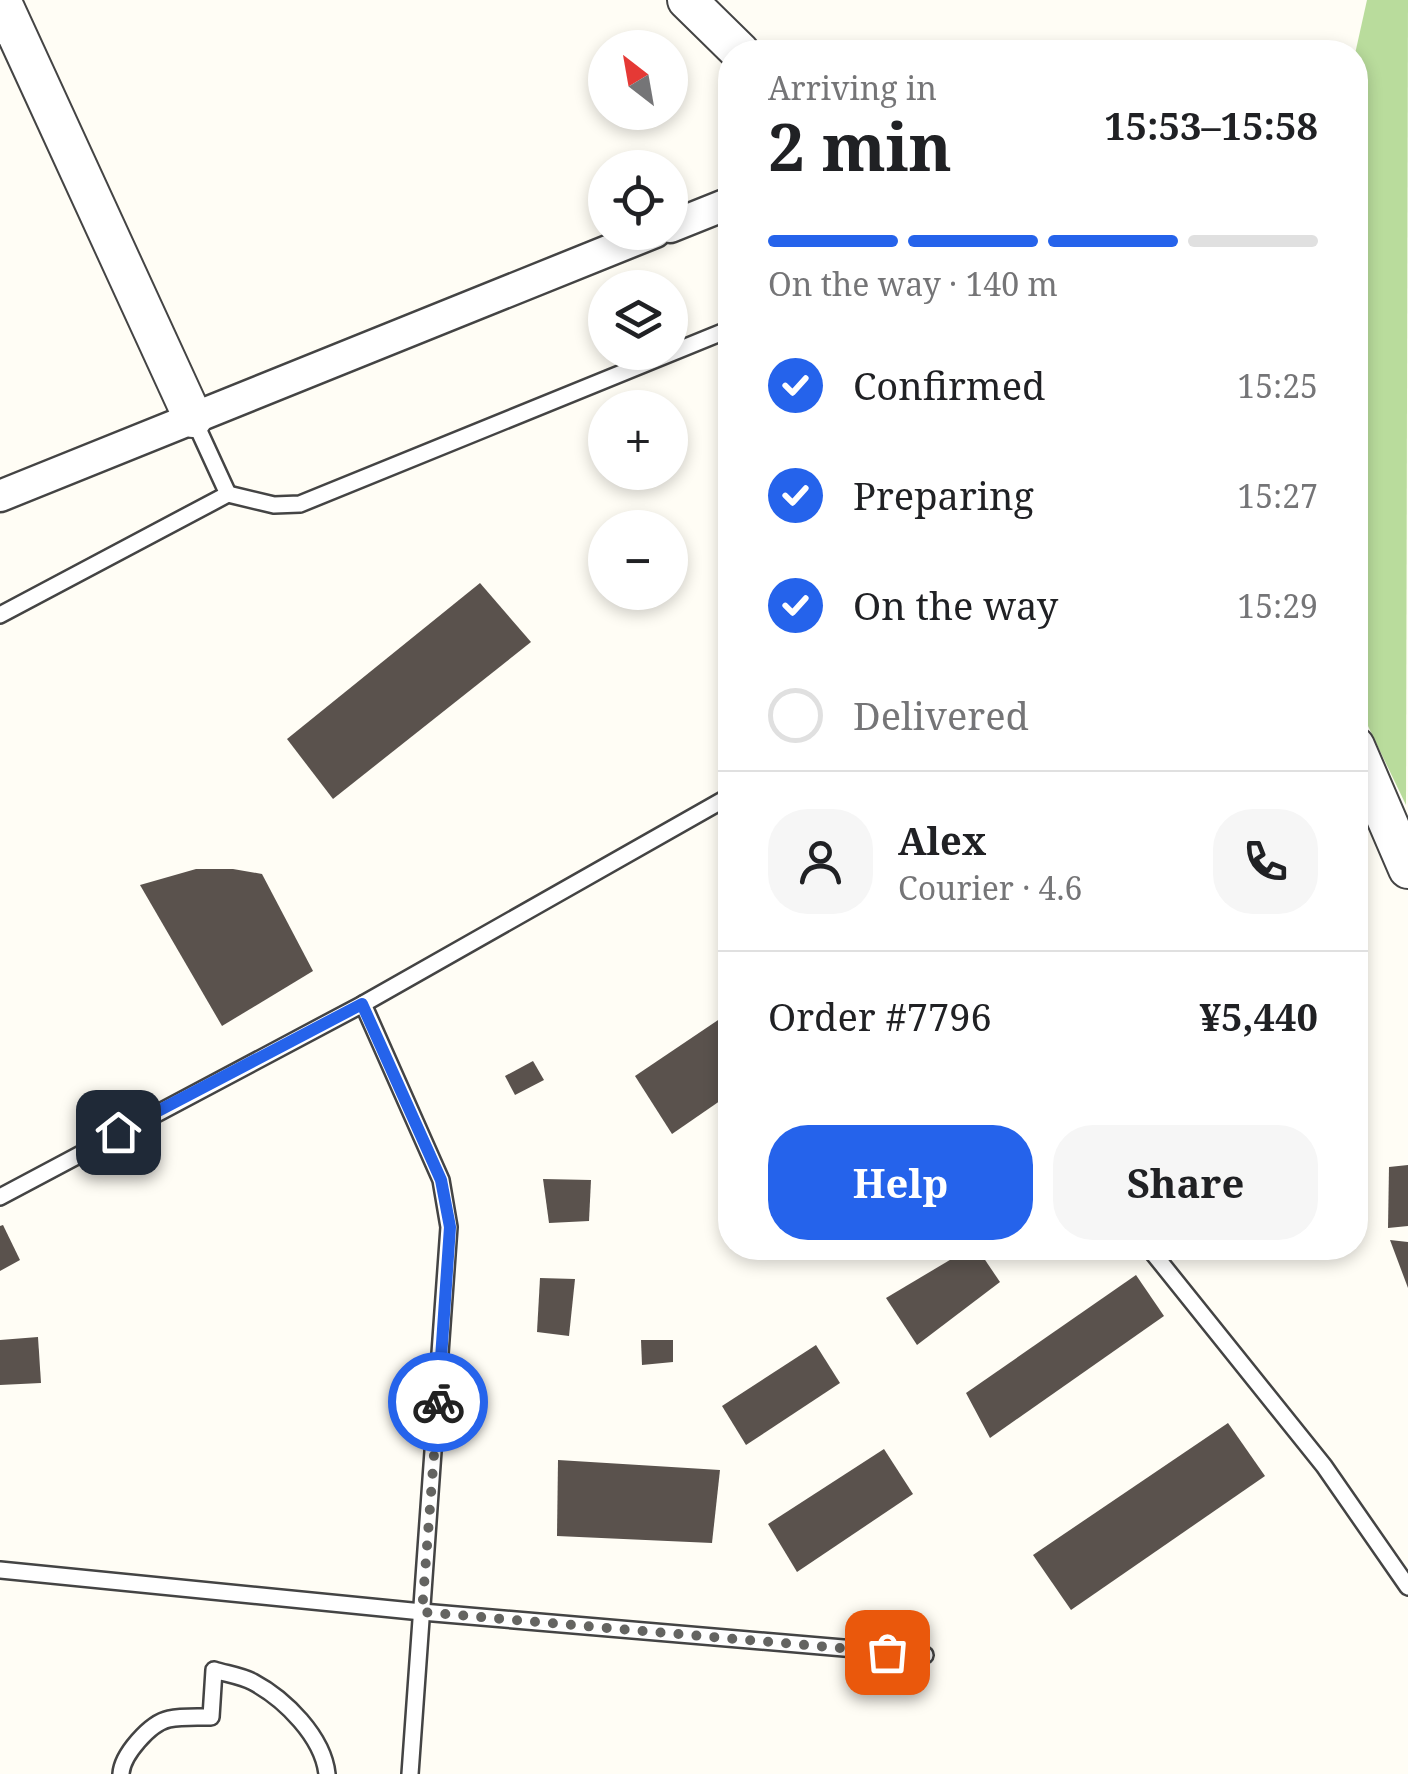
<!DOCTYPE html>
<html lang="en">
<head>
<meta charset="utf-8">
<style>
	:root { --surface:#fff; --page:#f6f6f6; --text:#202124; --muted:#757577; --line:#e0e0e0; --accent:#2563eb }
	body { margin:0; font-family:"Noto Serif",serif; background:var(--page); color:var(--text); height:100vh; display:flex; flex-direction:column; font-size:38px; white-space:nowrap }
	* { box-sizing:border-box; margin:0 }
	p { font-size:32px; color:var(--muted) }
	.icon { flex:none; width:55px; height:55px; fill:none; stroke:currentColor; stroke-width:2; stroke-linecap:round; stroke-linejoin:round }
	.map { position:relative; flex:1; overflow:hidden }
	.drawer { position:absolute; left:718px; top:40px; width:650px; height:1220px; display:flex; flex-direction:column; background:var(--surface); border-radius:40px; box-shadow:0 5px 15px #0003 }
	.drawer>* { flex:none }
	.needle { width:65px; rotate:329deg }
	.fabs { position:absolute; left:588px; top:30px; display:grid; gap:20px }
	.fabs a { display:grid; place-items:center; width:100px; height:100px; border-radius:50%; background:var(--surface); box-shadow:0 5px 15px #0003; font-size:50px }
	.pin { position:absolute; display:grid; place-items:center; width:85px; height:85px; color:#fff; margin:-42px; border-radius:20px; box-shadow:0 5px 15px #0006 }
	.courier { position:absolute; display:grid; place-items:center; width:100px; height:100px; margin:-50px; border:8px solid #2563eb; border-radius:50%; background:#fff; color:#222; box-shadow:0 2px 12px #0007 }
	.summary em { font-style:normal; font-weight:700 }
	.summary div { display:flex; flex-direction:column-reverse }
	.summary { display:flex; align-items:center; justify-content:space-between; height:170px; padding:0 50px }
	h1 { font-size:65px; font-weight:700; line-height:75px }
	.bar { display:grid; grid-template-columns:repeat(4,1fr); gap:15px 10px; align-content:center; height:120px; padding:0 50px }
	.bar i { height:12px; border-radius:8px; background:var(--line) }
	.bar .selected { background:var(--accent) }
	.bar p { grid-column:span 4 }
	.line { display:flex; align-items:center; gap:25px; padding:0 50px; border-top:2px solid var(--line) }
	.line div { flex:1 }
	.round { display:grid; place-items:center; flex:none; width:105px; height:105px; border-radius:40px; background:var(--page) }
	ol { padding:0 50px; list-style:none }
	li { display:flex; align-items:center; gap:30px; height:110px }
	li p { margin-inline-start:auto }
	li .icon { padding:10px; border-radius:50%; background:var(--accent); color:#fff; stroke-width:4 }
	li:last-child { color:var(--muted) }
	li i { width:55px; height:55px; border:5px solid var(--line); border-radius:50% }
	.cta { display:flex; gap:20px; margin-top:auto; padding:20px 50px }
	.cta a { flex:1; height:115px; border-radius:40px; background:var(--accent); color:#fff; font-size:40px; font-weight:700; line-height:115px; text-align:center }
	.cta a+a { background:var(--page); color:var(--text) }
	.map>svg:first-child { display:block }
	.forest { fill:#b9dc9c }
	.building { fill:#5a524d }
	.lines { fill:none; stroke-linecap:round; stroke-linejoin:round }
	.service-casing { stroke:#444; stroke-width:20 }
	.minor-casing { stroke:#444; stroke-width:35 }
	.tertiary-casing { stroke:#444; stroke-width:42 }
	.service { stroke:#fff; stroke-width:15 }
	.minor { stroke:#fff; stroke-width:30 }
	.tertiary { stroke:#fff; stroke-width:38 }
	.done { stroke:#646461; stroke-width:10; stroke-dasharray:0 18 }
	.route { stroke:#2563eb; stroke-width:12 }
</style>
</head>
<body>
<div class="map">
<svg width="1408" height="1774" viewBox="0 0 1408 1774">
	<rect width="100%" height="100%" fill="#fffdf5"/>
	<polygon class="forest" points="1367,0 1408,0 1406,805 1355,699 1355,54"/>
	<g class="building">
		<polygon points="480,583 531,642 333,799 287,739"/>
		<polygon points="196,869 233,869 262,874 313,971 222,1026 140,885"/>
		<polygon points="730,1012 730,1094 672,1134 635,1076"/>
		<polygon points="533,1061 544,1080 515,1095 505,1076"/>
		<polygon points="1408,1165 1408,1226 1388,1228 1389,1167"/>
		<polygon points="543,1179 591,1180 589,1221 549,1223"/>
		<polygon points="3,1225 20,1260 0,1271 0,1226"/>
		<polygon points="1390,1240 1408,1242 1408,1288"/>
		<polygon points="970,1248 977,1248 1000,1282 917,1345 886,1298"/>
		<polygon points="1136,1275 1164,1316 990,1438 966,1393"/>
		<polygon points="540,1278 575,1279 569,1336 537,1332"/>
		<polygon points="38,1337 41,1383 0,1385 0,1340"/>
		<polygon points="641,1340 673,1340 673,1362 642,1365"/>
		<polygon points="816,1345 840,1383 746,1445 722,1406"/>
		<polygon points="1228,1423 1265,1476 1071,1610 1033,1555"/>
		<polygon points="884,1449 913,1494 797,1572 768,1524"/>
		<polygon points="558,1460 720,1470 712,1543 557,1536"/>
	</g>
	<g class="lines">
		<defs>
			<g id="service">
				<polyline points="194,420 228,494"/>
				<polyline points="0,615 228,494 274,505 300,504 730,329"/>
				<polyline points="363,1004 441,1180 449,1227 410,1774"/>
				<polyline points="0,1197 363,1004 730,796"/>
				<polyline points="1149,1248 1324,1466 1408,1587"/>
				<polyline points="0,1570 422,1612 925,1655"/>
				<path d="M121,1774C122,1755 150,1723 169,1719C182,1716 198,1717 211,1717L214,1670C227,1674 242,1676 253,1682C285,1699 323,1737 327,1774"/>
			</g>
			<g id="minor">
				<polyline points="670,227 730,203"/>
				<polyline points="0,496 655,232"/>
			</g>
			<g id="tertiary">
				<polyline points="1,0 193,418"/>
				<polyline points="687,0 740,52"/>
				<polyline points="1355,746 1408,869"/>
			</g>
		</defs>
		<use href="#service" class="service-casing"/>
		<use href="#minor" class="minor-casing"/>
		<use href="#tertiary" class="tertiary-casing"/>
		<use href="#service" class="service"/>
		<use href="#minor" class="minor"/>
		<use href="#tertiary" class="tertiary"/>
	</g>
	<g class="lines">
		<polyline class="done" points="438,1402 422,1612 887,1652"/>
		<polyline class="route" points="118,1132 362,1004 441,1180 450,1227 438,1402"/>
	</g>
</svg>
<div class="fabs">
<a><svg class="needle" viewBox="-14 -14 28 28"><path d="M0-13l5 13h-10z" fill="#e53935"/><path d="M0 13l5-13h-10z" fill="#757577"/></svg></a>
<a><svg class="icon" aria-label="locate" viewBox="0 0 24 24"><circle cx="12" cy="12" r="6"/><path d="M12 2v4M12 18v4M2 12h4M18 12h4"/></svg></a>
<a><svg class="icon" aria-label="layers" viewBox="0 0 24 24"><path d="M12 4l9 5-9 5-9-5zM3 14l9 5 9-5"/></svg></a>
<a>+</a>
<a>−</a>
</div>
<div class="pin" style="left:887px;top:1652px;background:#ea580c"><svg class="icon" aria-label="bag" viewBox="0 0 24 24"><path d="M5 8h14l-1 12H6zM9 8a3 3 0 0 1 6 0"/></svg></div>
<div class="pin" style="left:118px;top:1132px;background:#1f2937"><svg class="icon" aria-label="home" viewBox="0 0 24 24"><path d="M3 11l9-7 9 7M6 9v11h12V9"/></svg></div>
<div class="courier" style="left:438px;top:1402px"><svg class="icon" aria-label="bike" viewBox="0 0 24 24"><circle cx="6" cy="16" r="4"/><circle cx="18" cy="16" r="4"/><path d="M6 16l4-8h5l3 8M10 8l3 8H6M13 5h3"/></svg></div>
<section class="drawer">
<div class="summary"><div><h1>2 min</h1><p>Arriving in</p></div><em>15:53–15:58</em></div>
<div class="bar"><i class="selected"></i><i class="selected"></i><i class="selected"></i><i></i><p>On the way · 140 m</p></div>
<ol>
<li><svg class="icon" aria-label="check" viewBox="0 0 24 24"><path d="M5 12l5 5 9-10"/></svg>Confirmed<p>15:25</p></li>
<li><svg class="icon" aria-label="check" viewBox="0 0 24 24"><path d="M5 12l5 5 9-10"/></svg>Preparing<p>15:27</p></li>
<li><svg class="icon" aria-label="check" viewBox="0 0 24 24"><path d="M5 12l5 5 9-10"/></svg>On the way<p>15:29</p></li>
<li><i></i>Delivered</li>
</ol>
<div class="line" style="height:180px"><a class="round"><svg class="icon" aria-label="person" viewBox="0 0 24 24"><circle cx="12" cy="8" r="4"/><path d="M4 21q1-7 8-7t8 7"/></svg></a><div><b>Alex</b><p>Courier · 4.6</p></div><a class="round"><svg class="icon" aria-label="phone" viewBox="0 0 24 24"><path d="M5 4h4l2 5-3 2q2 4 5 5l2-3 5 2v4C11 20 4 13 5 4z"/></svg></a></div>
<div class="line" style="height:130px"><div>Order #7796</div><b>¥5,440</b></div>
<div class="cta"><a>Help</a><a>Share</a></div>
</section>
</div>
</body>
</html>
